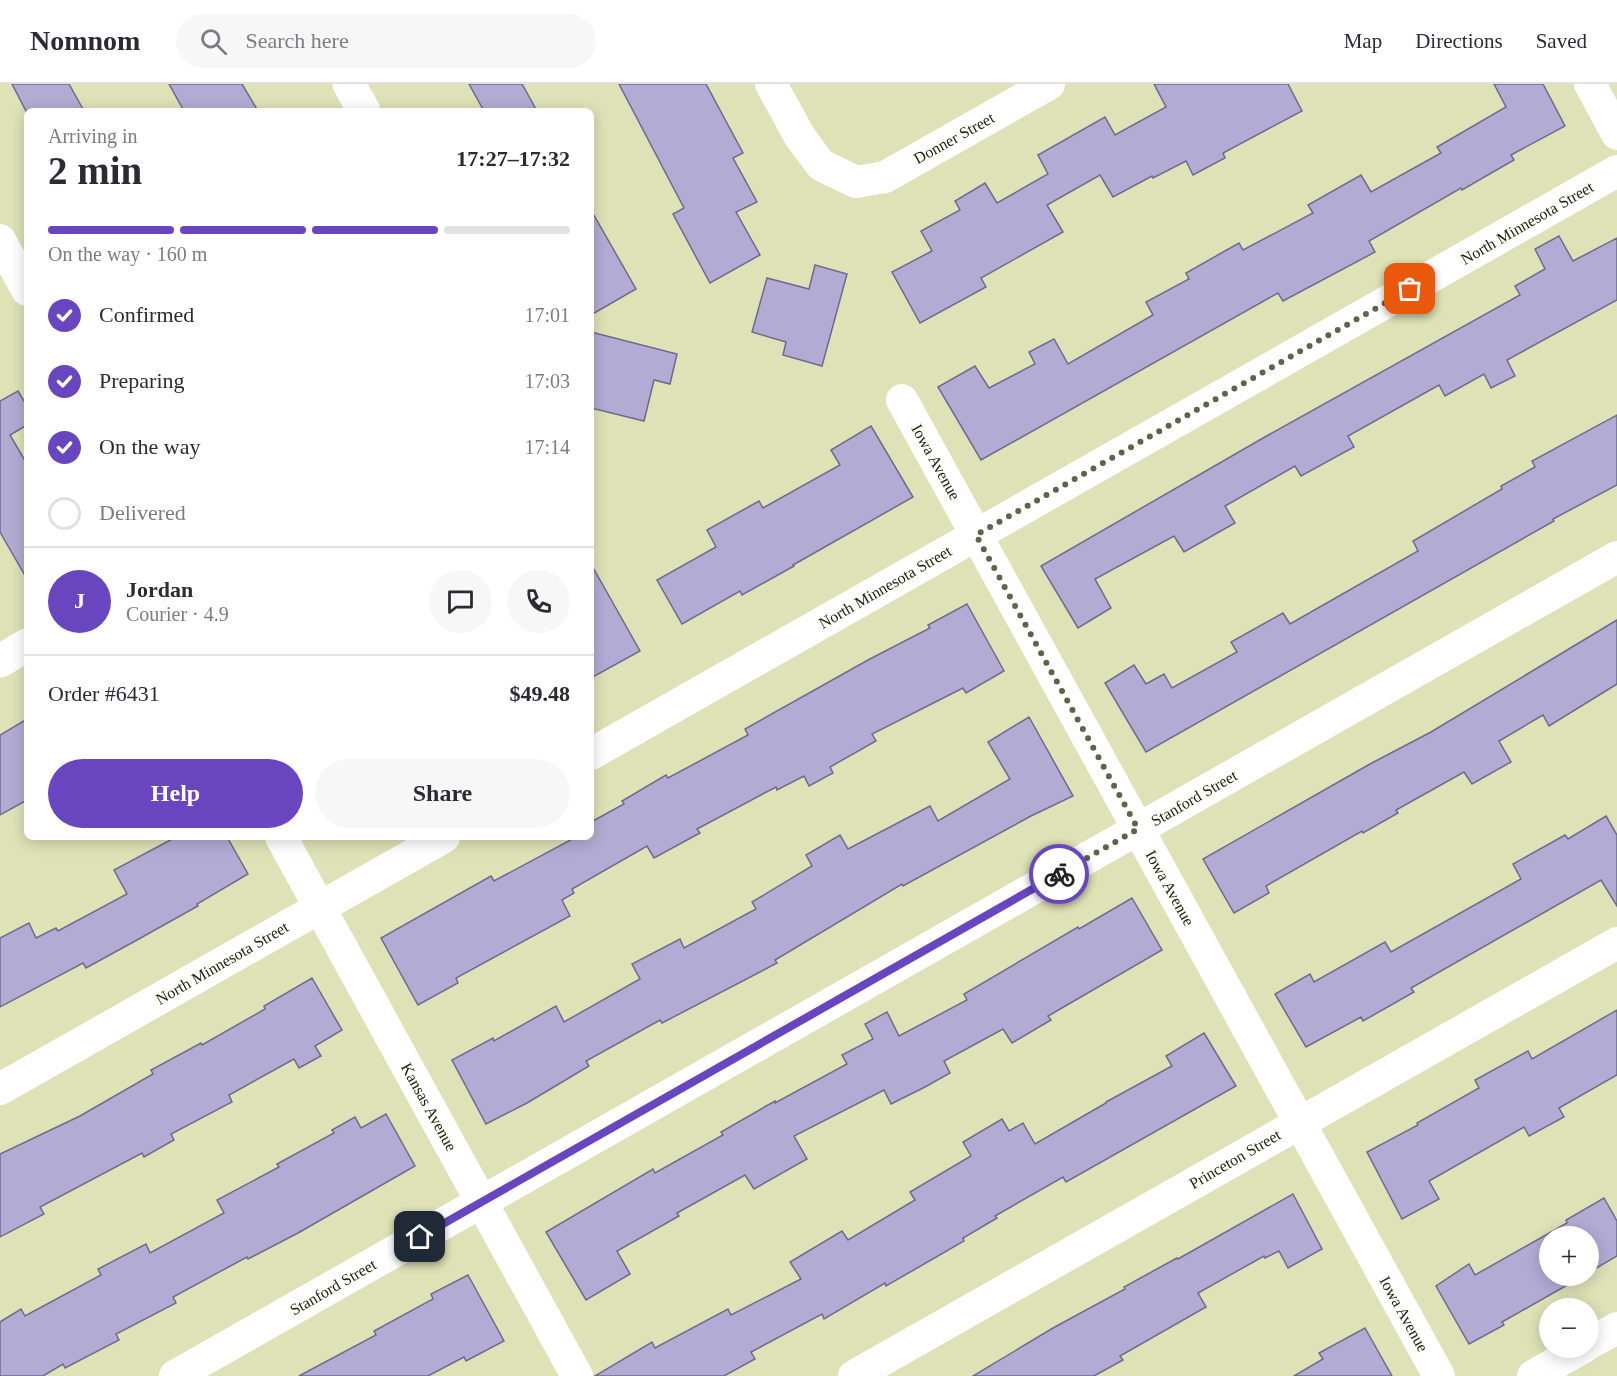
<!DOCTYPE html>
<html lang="en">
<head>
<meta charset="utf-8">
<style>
	:root { --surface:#fff; --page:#f7f7f7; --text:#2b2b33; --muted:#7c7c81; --line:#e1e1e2; --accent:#6946bf }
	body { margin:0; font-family:"Times New Roman",serif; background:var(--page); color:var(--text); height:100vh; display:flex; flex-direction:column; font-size:22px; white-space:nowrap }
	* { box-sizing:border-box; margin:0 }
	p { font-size:20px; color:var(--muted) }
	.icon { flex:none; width:33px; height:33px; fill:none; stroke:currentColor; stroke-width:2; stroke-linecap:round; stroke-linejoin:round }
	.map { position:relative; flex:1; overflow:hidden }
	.panel { position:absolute; left:24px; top:24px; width:570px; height:732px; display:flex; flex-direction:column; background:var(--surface); border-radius:9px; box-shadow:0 3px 15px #0003 }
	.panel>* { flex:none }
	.fabs { position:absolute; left:1539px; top:1142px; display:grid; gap:12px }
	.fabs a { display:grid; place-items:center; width:60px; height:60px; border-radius:50%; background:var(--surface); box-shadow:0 3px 15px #0003; font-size:30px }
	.pin { position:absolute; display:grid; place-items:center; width:51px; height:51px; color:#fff; margin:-26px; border-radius:12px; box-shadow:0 3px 9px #0006 }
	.courier { position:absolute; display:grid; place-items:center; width:60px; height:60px; margin:-30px; border:4px solid #6946bf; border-radius:50%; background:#fff; color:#222; box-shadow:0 2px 8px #0007 }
	.head em { font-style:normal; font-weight:800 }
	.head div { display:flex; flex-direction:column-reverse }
	.head { display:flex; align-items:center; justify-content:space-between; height:102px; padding:0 24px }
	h1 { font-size:39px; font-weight:800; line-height:45px }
	.bar { display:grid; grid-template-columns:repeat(4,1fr); gap:9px 6px; align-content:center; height:72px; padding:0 24px }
	.bar i { height:8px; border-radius:4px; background:var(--line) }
	.bar .active { background:var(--accent) }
	.bar p { grid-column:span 4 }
	.line { display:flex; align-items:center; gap:15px; padding:0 24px; border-top:2px solid var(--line) }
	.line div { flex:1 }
	.round { display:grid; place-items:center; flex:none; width:63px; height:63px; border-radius:32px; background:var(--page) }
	ol { padding:0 24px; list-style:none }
	li { display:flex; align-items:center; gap:18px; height:66px }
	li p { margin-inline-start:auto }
	li .icon { padding:6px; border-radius:50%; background:var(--accent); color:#fff; stroke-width:4 }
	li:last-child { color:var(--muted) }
	li i { width:33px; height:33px; border:3px solid var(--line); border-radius:50% }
	.primary-button { display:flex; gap:12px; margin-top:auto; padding:12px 24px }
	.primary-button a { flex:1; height:69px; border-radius:36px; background:var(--accent); color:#fff; font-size:24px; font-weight:800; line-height:69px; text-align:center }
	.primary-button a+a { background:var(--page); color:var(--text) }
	header { display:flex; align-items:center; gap:36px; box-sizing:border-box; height:84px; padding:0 30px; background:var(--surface); border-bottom:2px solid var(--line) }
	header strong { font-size:28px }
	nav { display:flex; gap:33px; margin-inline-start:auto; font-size:21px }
	.search { width:420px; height:54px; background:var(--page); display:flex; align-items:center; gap:15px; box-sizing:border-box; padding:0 21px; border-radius:33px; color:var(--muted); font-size:22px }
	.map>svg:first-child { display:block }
	.building { fill:#b2acd4; stroke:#6f698e; stroke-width:1.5 }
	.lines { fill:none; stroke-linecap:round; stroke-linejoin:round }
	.street { stroke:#fff; stroke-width:32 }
	.secondary { stroke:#fff; stroke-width:33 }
	.done { stroke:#616349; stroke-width:6; stroke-dasharray:0 10.8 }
	.route { stroke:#6946bf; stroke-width:8 }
	.labels { text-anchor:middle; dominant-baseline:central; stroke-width:6; stroke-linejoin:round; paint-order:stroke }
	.street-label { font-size:16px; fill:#1e1f0f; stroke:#fefffa }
</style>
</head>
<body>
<header>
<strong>Nomnom</strong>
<div class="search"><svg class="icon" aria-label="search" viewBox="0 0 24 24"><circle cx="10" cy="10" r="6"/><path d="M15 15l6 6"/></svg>Search here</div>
<nav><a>Map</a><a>Directions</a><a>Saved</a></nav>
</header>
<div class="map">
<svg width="1617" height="1292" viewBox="0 0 1617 1292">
	<rect width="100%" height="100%" fill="#dee2b6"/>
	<g class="building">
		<polygon points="12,0 69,0 84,27 26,27"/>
		<polygon points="169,0 242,0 258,27 184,27"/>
		<polygon points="469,0 522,0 537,27 484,27"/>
		<polygon points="619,0 706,0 743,69 733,74 757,118 736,128 760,171 710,199 673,130 684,124"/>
		<polygon points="1154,0 1288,0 1302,27 1223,69 1225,74 1193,91 1186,77 1153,94 1152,92 1113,113 1100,91 1047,121 1063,148 981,194 986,203 920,239 892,188 932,167 921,147 960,126 955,117 985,99 997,119 1048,90 1038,71 1105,33 1115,51 1166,23"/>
		<polygon points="1494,0 1543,0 1565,42 1511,71 1514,76 1462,106 1461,104 1369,157 1375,168 1283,217 1278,209 981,376 938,303 975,282 989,304 1035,280 1029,268 1054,255 1068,280 1153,231 1146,218 1189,195 1186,189 1239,159 1243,166 1313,129 1308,121 1361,91 1371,108 1441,69 1437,63 1506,23"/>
		<polygon points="591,126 636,205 591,231"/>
		<polygon points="1559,152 1573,177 1617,154 1617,216 1507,276 1515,292 1491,304 1484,290 1445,312 1439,301 1348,352 1354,363 1301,392 1295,382 1225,422 1235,439 1184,468 1174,452 1095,495 1111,524 1078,544 1041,482 1270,350 1520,211 1515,202 1545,185 1535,165"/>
		<polygon points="815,181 847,190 822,282 783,271 786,258 752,248 767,194 809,205"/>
		<polygon points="591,248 677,270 670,300 654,296 644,337 591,324"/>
		<polygon points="18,307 27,322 27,341 10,351 27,380 27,495 0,448 0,317"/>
		<polygon points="1617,331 1617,401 1553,435 1554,437 1146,668 1105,599 1134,581 1146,600 1164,590 1172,604 1237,568 1231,558 1283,529 1290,540 1418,467 1413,457 1502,405 1501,402 1535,383 1532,377"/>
		<polygon points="871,342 913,413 793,481 794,482 742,511 740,507 682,540 657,496 716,463 707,446 759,417 763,424 840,381 831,366"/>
		<polygon points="591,480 640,567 591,594"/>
		<polygon points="967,520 1004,587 966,609 963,604 872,650 876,657 830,683 833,689 809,702 804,692 777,706 776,703 697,745 700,749 654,774 647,762 572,805 574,809 562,816 570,832 456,894 458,899 418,921 381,854 491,792 494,797 576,753 591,753 591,738 624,720 622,717 666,691 668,694 748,651 745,645 868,576 930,544 928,541"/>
		<polygon points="1617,536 1617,600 1549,642 1543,631 1499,657 1511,678 1472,700 1464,688 1396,726 1398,729 1363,749 1362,747 1266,802 1269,809 1234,829 1203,775 1370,680 1431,648"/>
		<polygon points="1029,633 1073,712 1031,732 903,802 902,800 775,876 777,879 662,939 660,936 586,977 589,982 527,1019 486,1040 452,976 493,954 494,957 556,922 564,938 640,895 632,880 680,855 684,864 756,825 752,818 812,782 806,771 840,751 848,765 930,722 938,737 1010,695 988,658"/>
		<polygon points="27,635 27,716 0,731 0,651"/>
		<polygon points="1606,732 1617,751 1617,822 1601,796 1411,904 1414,908 1363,937 1361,933 1306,963 1275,910 1310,890 1314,898 1385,858 1391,868 1521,795 1513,780 1565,751 1568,755"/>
		<polygon points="176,753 227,753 248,790 197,820 198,822 137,856 86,884 83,879 0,923 0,854 29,839 36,854 56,844 58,847 127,810 114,786"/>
		<polygon points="1132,814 1162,866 1048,932 1051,936 1012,959 1003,945 944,977 950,989 925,1003 891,1020 884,1006 794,1052 807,1075 754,1105 745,1091 677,1129 679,1132 617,1167 630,1190 586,1216 546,1148 653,1085 655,1089 723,1051 721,1048 775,1017 775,1019 847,980 842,971 873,955 865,940 887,928 899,952 967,916 964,910 1078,843 1079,845"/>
		<polygon points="312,894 342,946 315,962 321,972 299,984 294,975 229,1011 232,1018 171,1050 174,1056 144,1073 142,1069 40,1123 44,1130 0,1153 0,1070 80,1032 153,990 151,986 201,959 202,961 265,925 264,922"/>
		<polygon points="1617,926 1617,991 1559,1024 1564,1033 1529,1052 1524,1043 1429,1097 1439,1115 1402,1135 1367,1068 1418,1041 1417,1039 1479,1004 1475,996 1528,967 1532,975"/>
		<polygon points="1204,949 1236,1002 1066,1098 1063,1093 995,1132 997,1134 963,1154 964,1157 886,1202 885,1199 824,1235 822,1230 751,1268 755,1275 724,1292 595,1292 652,1258 655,1264 728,1225 731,1231 801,1195 790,1178 842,1147 848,1156 915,1116 910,1108 971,1072 963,1058 1002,1035 1009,1047 1023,1039 1035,1060 1106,1019 1106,1018 1172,982 1166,972"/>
		<polygon points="386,1030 415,1082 298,1149 248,1175 247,1173 173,1213 176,1219 116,1250 119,1256 65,1284 63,1280 43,1292 0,1292 0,1238 21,1225 25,1232 101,1191 98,1185 146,1160 150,1169 224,1129 217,1116 279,1083 277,1080 334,1049 332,1046 355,1033 361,1044"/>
		<polygon points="1293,1110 1322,1165 1288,1184 1279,1167 1265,1174 1264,1172 1198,1209 1206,1223 1120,1272 1123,1276 1094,1292 973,1292 1053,1244 1125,1205 1124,1203 1177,1174 1178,1175"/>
		<polygon points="1604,1114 1617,1137 1617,1172 1588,1189 1588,1152 1550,1152 1550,1191 1585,1191 1502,1238 1504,1241 1469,1260 1436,1202 1469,1180 1475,1191 1567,1139 1566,1136"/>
		<polygon points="468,1191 504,1257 466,1277 464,1273 428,1292 299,1292 376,1251 374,1247 433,1215 431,1210"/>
		<polygon points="1365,1244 1392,1292 1294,1292 1323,1275 1319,1269"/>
	</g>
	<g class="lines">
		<g class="street">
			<polyline points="771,0 800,53 821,81 856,98 885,93 1049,0"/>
			<polyline points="1590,0 1617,50"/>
			<polyline points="0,156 27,206"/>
			<polyline points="902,316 1439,1292"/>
			<polyline points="591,670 1617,87"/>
			<polyline points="281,753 577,1292"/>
			<polyline points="0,1005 444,753"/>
			<polyline points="1588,1260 1617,1244"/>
			<polyline points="175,1292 1617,473"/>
			<polyline points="854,1292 1617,859"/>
			<polyline points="1533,1292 1584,1263"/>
		</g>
		<g class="secondary">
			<polyline points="349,0 364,27"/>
			<polyline points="0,577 27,561"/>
		</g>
	</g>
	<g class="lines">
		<polyline class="done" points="1059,790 1138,745 976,451 1410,205"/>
		<polyline class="route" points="420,1153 1059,790"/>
	</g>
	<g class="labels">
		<g class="street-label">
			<text transform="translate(954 54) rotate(-29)">Donner Street</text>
			<text transform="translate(1527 139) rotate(-30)">North Minnesota Street</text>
			<text transform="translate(936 378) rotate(61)">Iowa Avenue</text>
			<text transform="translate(885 503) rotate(-30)">North Minnesota Street</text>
			<text transform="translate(1194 714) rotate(-30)">Stanford Street</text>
			<text transform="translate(1170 804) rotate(61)">Iowa Avenue</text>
			<text transform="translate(222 879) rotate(-30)">North Minnesota Street</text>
			<text transform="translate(429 1023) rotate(61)">Kansas Avenue</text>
			<text transform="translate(1235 1075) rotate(-30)">Princeton Street</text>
			<text transform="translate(333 1203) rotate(-30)">Stanford Street</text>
			<text transform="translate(1404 1230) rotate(61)">Iowa Avenue</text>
		</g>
	</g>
</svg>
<div class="fabs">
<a>+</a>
<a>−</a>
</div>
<div class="pin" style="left:1410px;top:205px;background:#ea580c"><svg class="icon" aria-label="bag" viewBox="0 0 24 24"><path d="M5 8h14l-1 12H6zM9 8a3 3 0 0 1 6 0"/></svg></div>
<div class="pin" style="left:420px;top:1153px;background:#1f2937"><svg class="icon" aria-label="home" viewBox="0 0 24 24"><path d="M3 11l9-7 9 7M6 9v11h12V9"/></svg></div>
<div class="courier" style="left:1059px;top:790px"><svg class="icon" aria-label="bike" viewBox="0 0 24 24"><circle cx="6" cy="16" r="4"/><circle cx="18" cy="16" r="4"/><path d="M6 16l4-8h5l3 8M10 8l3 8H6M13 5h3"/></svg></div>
<section class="panel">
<div class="head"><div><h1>2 min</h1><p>Arriving in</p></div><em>17:27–17:32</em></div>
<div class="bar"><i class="active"></i><i class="active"></i><i class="active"></i><i></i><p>On the way · 160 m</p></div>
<ol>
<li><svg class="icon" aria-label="check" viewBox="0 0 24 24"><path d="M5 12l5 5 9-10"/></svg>Confirmed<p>17:01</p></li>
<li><svg class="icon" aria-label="check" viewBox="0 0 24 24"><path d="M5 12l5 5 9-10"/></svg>Preparing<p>17:03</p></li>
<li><svg class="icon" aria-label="check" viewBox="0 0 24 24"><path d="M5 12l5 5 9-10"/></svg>On the way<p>17:14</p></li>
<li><i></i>Delivered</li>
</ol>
<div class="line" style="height:108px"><b class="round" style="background:var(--accent);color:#fff">J</b><div><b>Jordan</b><p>Courier · 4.9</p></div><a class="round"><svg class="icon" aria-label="chat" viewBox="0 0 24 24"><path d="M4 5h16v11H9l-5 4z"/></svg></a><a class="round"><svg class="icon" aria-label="phone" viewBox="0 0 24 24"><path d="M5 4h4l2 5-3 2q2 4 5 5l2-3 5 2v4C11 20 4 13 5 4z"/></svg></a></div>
<div class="line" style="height:78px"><div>Order #6431</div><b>$49.48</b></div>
<div class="primary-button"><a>Help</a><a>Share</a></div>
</section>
</div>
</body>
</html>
